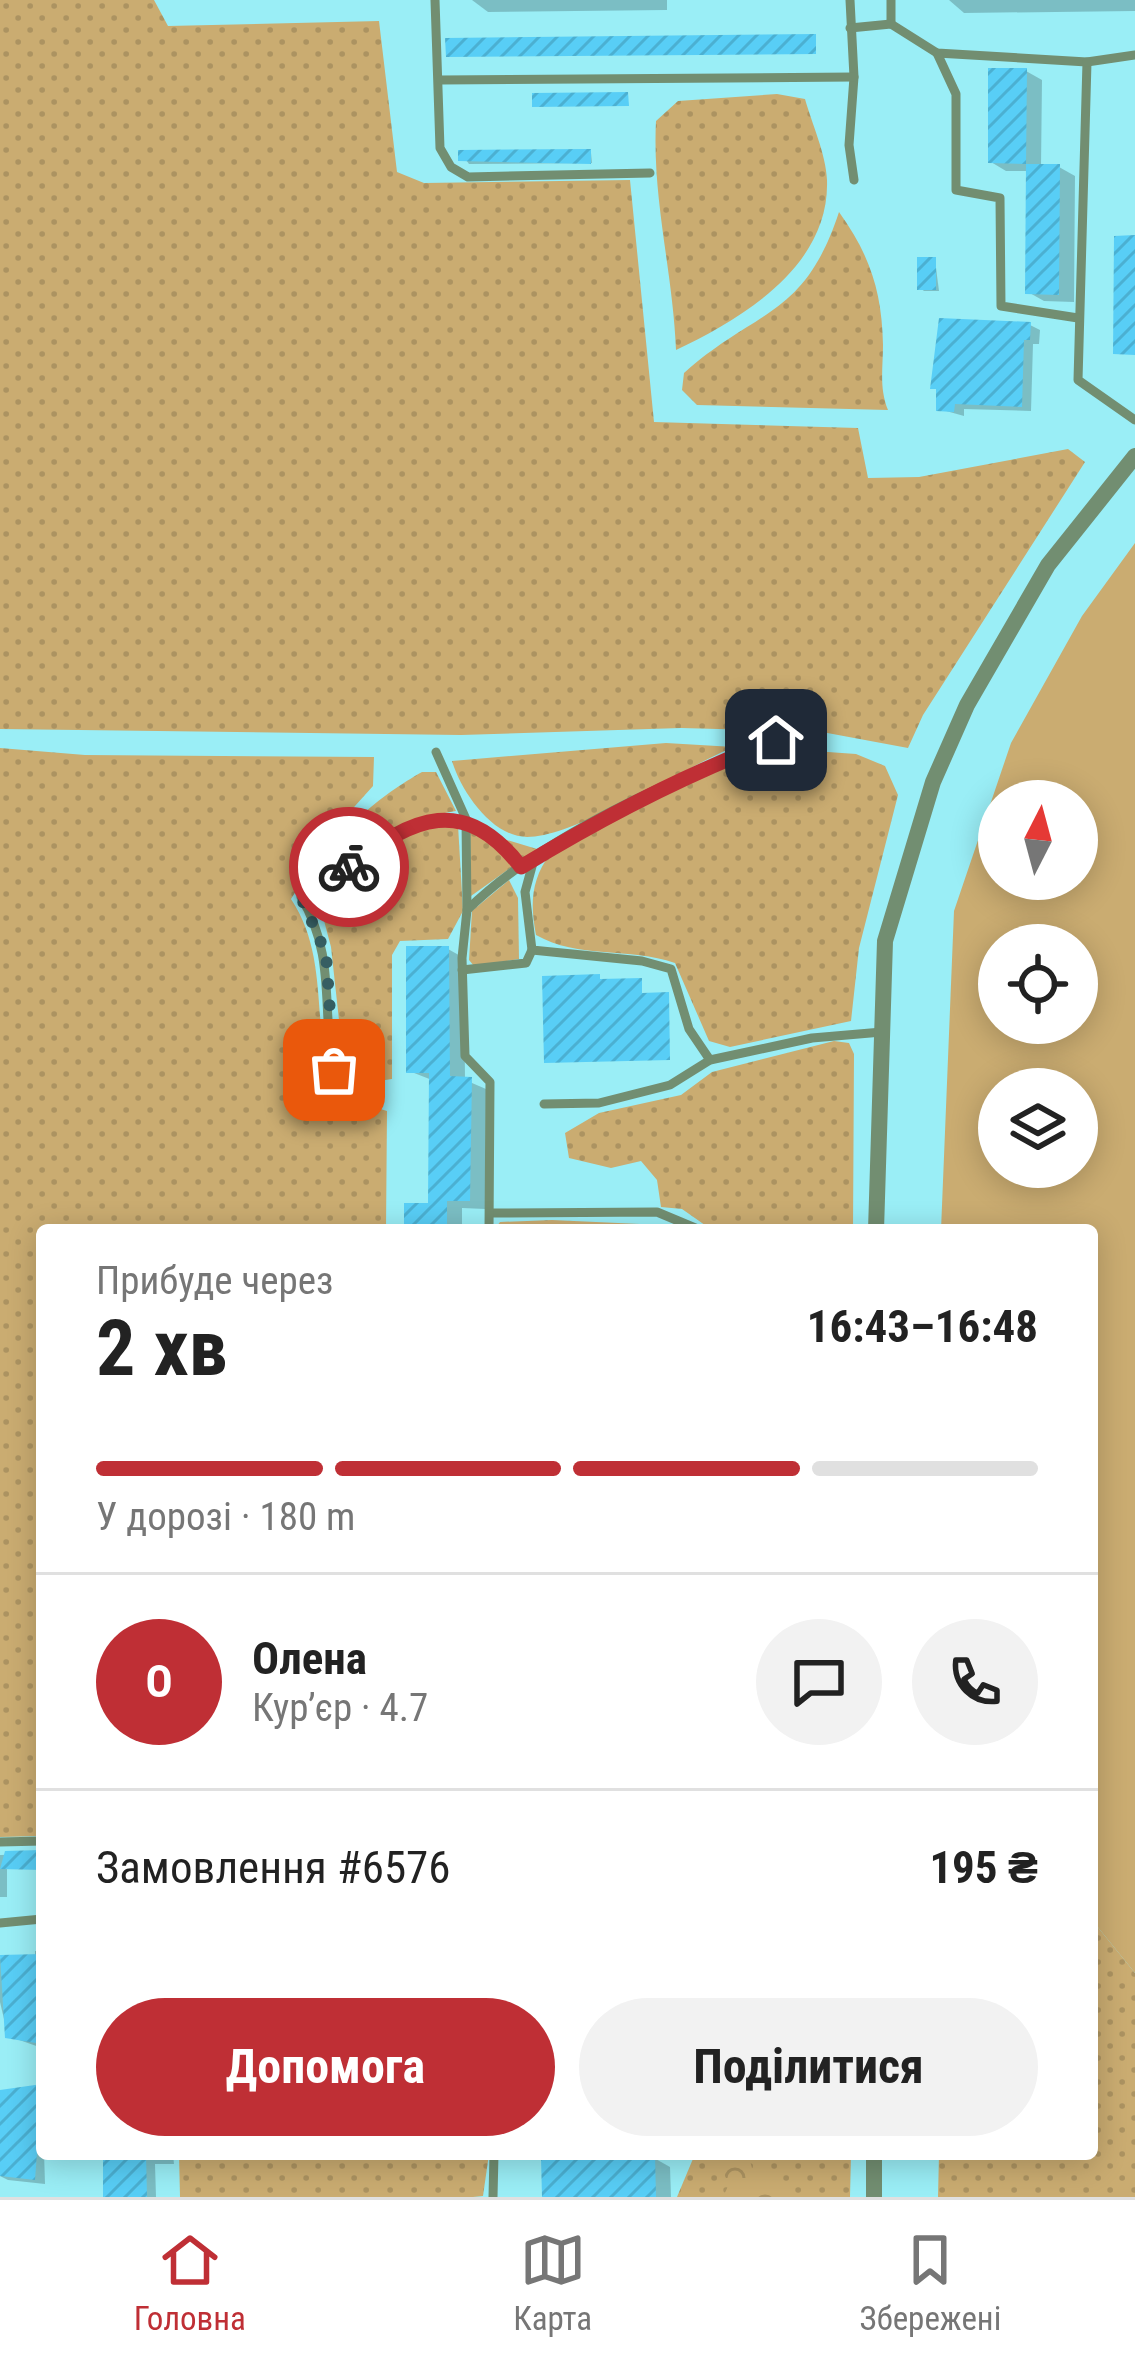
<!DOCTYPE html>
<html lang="uk">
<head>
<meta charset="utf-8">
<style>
	:root { --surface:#fff; --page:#f2f2f2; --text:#222; --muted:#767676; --line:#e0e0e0; --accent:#bf2f35 }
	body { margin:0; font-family:"Roboto Condensed",sans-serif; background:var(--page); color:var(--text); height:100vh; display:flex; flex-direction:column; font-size:45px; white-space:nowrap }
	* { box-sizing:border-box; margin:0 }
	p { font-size:39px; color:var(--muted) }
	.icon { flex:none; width:66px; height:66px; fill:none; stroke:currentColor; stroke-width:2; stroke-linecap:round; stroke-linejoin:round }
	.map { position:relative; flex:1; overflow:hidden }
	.side { position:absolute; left:36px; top:1224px; width:1062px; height:936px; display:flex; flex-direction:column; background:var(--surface); border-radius:12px; box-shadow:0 6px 30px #0003 }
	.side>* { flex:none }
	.needle { width:78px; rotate:6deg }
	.buttons { position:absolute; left:978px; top:780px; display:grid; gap:24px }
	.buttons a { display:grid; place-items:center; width:120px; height:120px; border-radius:50%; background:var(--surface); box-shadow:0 6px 30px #0003; font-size:60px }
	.pin { position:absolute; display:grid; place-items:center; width:102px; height:102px; color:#fff; margin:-51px; border-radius:24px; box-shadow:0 6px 18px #0006 }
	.courier { position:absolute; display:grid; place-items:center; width:120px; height:120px; margin:-60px; border:9px solid #bf2f35; border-radius:50%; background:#fff; color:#222; box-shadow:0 3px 15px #0007 }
	.headline em { font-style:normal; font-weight:700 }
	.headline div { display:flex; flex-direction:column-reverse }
	.headline { display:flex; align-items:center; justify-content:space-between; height:204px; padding:0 60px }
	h1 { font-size:78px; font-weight:700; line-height:90px }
	.bar { display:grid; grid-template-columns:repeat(4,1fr); gap:18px 12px; align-content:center; height:144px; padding:0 60px }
	.bar i { height:15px; border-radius:9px; background:var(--line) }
	.bar .on { background:var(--accent) }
	.bar p { grid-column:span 4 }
	.line { display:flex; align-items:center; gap:30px; padding:0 60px; border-top:3px solid var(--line) }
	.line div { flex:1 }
	.round { display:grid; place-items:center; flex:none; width:126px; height:126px; border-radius:63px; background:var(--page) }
	.cta { display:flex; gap:24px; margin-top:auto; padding:24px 60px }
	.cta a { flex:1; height:138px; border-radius:72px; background:var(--accent); color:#fff; font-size:48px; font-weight:700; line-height:138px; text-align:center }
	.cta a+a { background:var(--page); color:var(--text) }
	.dock { display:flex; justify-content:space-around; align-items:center; height:168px; border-top:3px solid var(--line); background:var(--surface); font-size:33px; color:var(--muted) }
	.dock a { display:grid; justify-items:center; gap:6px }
	.dock .on { color:var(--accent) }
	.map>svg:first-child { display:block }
	.grass { fill:url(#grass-dots) }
	.forest { fill:url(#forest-crowns) }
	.pitch { fill:#caac71; fill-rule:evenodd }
	.shadow { fill:#0003 }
	.building { fill:url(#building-hatch) }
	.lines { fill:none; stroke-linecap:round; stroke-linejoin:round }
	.service { stroke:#728e71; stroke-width:9 }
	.minor { stroke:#728e71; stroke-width:16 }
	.done { stroke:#365e62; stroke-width:12; stroke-dasharray:0 21.6 }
	.route { stroke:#bf2f35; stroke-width:15 }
</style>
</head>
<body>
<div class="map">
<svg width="1135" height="2197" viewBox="0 0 1135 2197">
	<defs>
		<pattern id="grass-dots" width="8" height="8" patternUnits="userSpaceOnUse" patternTransform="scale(3)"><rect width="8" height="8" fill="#caac71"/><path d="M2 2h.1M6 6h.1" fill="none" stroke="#ac9361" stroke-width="1.8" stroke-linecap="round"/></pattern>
		<pattern id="forest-crowns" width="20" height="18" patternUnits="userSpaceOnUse" patternTransform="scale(3)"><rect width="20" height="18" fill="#caac71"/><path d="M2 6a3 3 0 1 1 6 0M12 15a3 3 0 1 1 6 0" fill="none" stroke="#ac9361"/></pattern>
		<pattern id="building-hatch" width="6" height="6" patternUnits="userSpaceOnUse" patternTransform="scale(3)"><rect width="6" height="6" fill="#58cef6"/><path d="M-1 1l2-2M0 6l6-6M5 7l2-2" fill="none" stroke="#4bb0d2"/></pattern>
	</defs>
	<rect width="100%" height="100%" fill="#9aeef6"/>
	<g class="grass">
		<polygon points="0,0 154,0 168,26 379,21 397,172 424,183 630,180 654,422 858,428 868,478 919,477 1068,449 1085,462 923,715 908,748 822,732 681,728 461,735 0,729"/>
		<path d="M777,94L805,99C812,124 826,154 827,180C830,266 743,318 676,350C673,273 652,199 656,121L678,101Z"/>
		<path d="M839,212C870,255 882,292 883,345C883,368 879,388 888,410L697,405L682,390L684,373C756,308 804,319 839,212Z"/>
		<path d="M666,743L734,747C682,768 577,837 527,837C492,837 461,791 452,761Z"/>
		<path d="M0,748L85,755L374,757L373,786L337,826L291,899C331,959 310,1030 334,1095L387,1111L386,1230H42V1836L0,1837Z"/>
		<path d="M800,750L856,754L885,766L898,795L859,948L851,1021L730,1047L709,1041L675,963C629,947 578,959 536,935C530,904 531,880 550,854C631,812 709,761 800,750Z"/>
		<path d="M422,772H436L456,811C401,819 364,848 320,881C328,835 383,794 422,772Z"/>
		<polygon points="439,824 458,825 463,911 448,939 400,941 392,955 392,1079 359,1084 345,1075 331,947 318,898 392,841"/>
		<polygon points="470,829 537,849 471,896"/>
		<polygon points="509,880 518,898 519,959 474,966 469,960 472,911"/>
		<polygon points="834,1041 849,1043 854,1054 853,1230 712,1230 682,1209 661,1207 657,1180 641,1161 611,1168 569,1158 565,1133 599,1113 681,1095 712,1072"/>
		<polygon points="552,1220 662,1225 671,1230 494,1230 500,1222"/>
		<polygon points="1092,1920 1135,1973 1135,2197 938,2197 939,2154 1092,2154"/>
		<polygon points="179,2154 489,2154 483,2196 473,2197 180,2197"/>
		<polygon points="695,2154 851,2154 850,2197 677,2197"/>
	</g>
	<polygon class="forest" points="723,2154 748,2154 752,2168 776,2182 779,2197 723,2197 729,2184 720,2166"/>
	<path class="pitch" d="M1135,543V1973L1092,1920V1230H941L954,911L1011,743L1082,616ZM999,801H1077V879H999ZM999,945H1077V1023H999ZM999,1089H1077V1167H999Z"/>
	<g class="shadow">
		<polygon points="472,0 667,0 667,10 488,12"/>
		<polygon points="949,0 1135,0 1135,11 964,13"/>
		<polygon points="1026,71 1042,80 1041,167 1059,167 1075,176 1074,302 1044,301 1028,292 1029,171 1006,171 991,162"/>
		<polygon points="461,153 591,153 592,163 469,164"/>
		<polygon points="935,260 939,291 924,291 920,288"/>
		<polygon points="1030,325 1040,330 1039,344 1033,344 1031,411 964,409 964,416 939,409"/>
		<polygon points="448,949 464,958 465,1080 486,1089 485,1209 462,1208 462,1230 407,1230 431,1206 432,1080 409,1071"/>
		<polygon points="42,1854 42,1869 7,1868 7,1897 0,1897 0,1855"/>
		<polygon points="35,1951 42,1951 42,2048 8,2036 0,2002 0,1958 35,1957"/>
		<polygon points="42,2088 45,2184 8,2180 0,2176 0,2092"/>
		<polygon points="81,2154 173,2154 174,2164 155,2164 156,2197 109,2197 106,2159"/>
		<polygon points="654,2158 670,2167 671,2197 545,2197"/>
	</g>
	<g class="building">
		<polygon points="816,34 816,54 446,57 445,38"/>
		<polygon points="988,68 1027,68 1026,164 988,163"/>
		<polygon points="628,92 629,106 532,107 532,93"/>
		<polygon points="591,149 591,164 458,161 458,150"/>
		<polygon points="1026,164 1060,164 1059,295 1025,294"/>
		<polygon points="1135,235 1135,355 1113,354 1114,236"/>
		<rect x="917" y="257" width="19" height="33"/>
		<polygon points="939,318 1031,322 1030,340 1024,340 1022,407 955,404 954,412 936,411 936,389 930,389"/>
		<polygon points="406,946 449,946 450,1076 472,1077 470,1201 447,1201 447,1230 404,1230 404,1203 428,1203 429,1073 406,1073"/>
		<polygon points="600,974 600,979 642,978 642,993 669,992 670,1060 544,1063 542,976"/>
		<polygon points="42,1850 42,1870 0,1869 5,1851"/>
		<polygon points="42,1954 42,2044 5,2038 0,1955"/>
		<polygon points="42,2084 35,2180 0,2176 0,2090"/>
		<polygon points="103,2154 146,2154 147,2197 103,2197"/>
		<polygon points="655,2155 656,2197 542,2197 541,2158"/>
	</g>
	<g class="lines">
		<g class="service">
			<polyline points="435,0 440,148 451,167 468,177 650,173"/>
			<polyline points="850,0 854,77 849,145 854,180"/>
			<polyline points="891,24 891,0"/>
			<polyline points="850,28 891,24 937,53 1087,62 1078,380 1135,420"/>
			<polyline points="937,53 956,94 956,190 1000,198 1001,306 1078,318"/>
			<polyline points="1087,62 1135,55"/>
			<polyline points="441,80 854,77"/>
			<polyline points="436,752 466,819 467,910"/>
			<polyline points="534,859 525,892 532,950 642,961 671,969 689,1029 710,1060"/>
			<polyline points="462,970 526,963 532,950"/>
			<path d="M369,1091L343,1088C314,1032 343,967 301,897C380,850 444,767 521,867"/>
			<polyline points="544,1104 599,1103 670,1085 710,1060 812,1038 882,1032"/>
			<polyline points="490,1213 657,1212 700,1230"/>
			<path d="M489,1230L490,1082L465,1056L462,958L467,910C545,834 674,778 776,740"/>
			<polyline points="0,1842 42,1841"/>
			<polyline points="0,1923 42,1919"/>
			<polyline points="493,2197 494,2154"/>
		</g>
		<g class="minor">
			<polyline points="876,1230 885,941 933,782 967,705 1048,565 1135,456"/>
			<polyline points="874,2197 874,2154"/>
		</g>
	</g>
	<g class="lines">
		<polyline class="done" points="334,1070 326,954 301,897 349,867"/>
		<path class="route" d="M349,867C413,816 465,794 521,867C603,817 686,774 776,740"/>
	</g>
</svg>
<div class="buttons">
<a><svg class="needle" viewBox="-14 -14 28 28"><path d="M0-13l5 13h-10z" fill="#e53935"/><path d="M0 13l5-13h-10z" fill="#767676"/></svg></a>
<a><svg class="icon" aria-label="locate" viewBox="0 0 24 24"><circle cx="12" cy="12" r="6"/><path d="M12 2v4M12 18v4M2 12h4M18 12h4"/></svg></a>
<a><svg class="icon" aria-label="layers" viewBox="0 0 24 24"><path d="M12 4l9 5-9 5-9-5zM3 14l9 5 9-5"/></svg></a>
</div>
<div class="pin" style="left:334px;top:1070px;background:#ea580c"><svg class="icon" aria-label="bag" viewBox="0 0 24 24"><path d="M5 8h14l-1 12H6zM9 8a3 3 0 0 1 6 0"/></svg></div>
<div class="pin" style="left:776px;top:740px;background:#1f2937"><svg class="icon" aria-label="home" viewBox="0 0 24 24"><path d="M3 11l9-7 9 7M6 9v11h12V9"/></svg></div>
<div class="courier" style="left:349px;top:867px"><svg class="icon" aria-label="bike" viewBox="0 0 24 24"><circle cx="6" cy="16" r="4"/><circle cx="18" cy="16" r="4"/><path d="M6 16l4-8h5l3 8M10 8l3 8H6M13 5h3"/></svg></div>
<section class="side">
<div class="headline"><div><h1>2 хв</h1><p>Прибуде через</p></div><em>16:43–16:48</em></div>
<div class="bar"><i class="on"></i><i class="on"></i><i class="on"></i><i></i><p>У дорозі · 180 m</p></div>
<div class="line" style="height:216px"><b class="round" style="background:var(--accent);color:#fff">О</b><div><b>Олена</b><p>Кур’єр · 4.7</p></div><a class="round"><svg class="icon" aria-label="chat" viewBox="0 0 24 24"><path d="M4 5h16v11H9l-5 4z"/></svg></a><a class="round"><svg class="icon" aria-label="phone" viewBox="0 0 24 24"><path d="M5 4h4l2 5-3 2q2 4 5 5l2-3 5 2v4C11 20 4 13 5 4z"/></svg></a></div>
<div class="line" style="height:156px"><div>Замовлення #6576</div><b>195 ₴</b></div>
<div class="cta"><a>Допомога</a><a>Поділитися</a></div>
</section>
</div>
<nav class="dock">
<a class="on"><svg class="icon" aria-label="home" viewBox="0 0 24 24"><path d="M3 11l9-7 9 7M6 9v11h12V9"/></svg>Головна</a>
<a><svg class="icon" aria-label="map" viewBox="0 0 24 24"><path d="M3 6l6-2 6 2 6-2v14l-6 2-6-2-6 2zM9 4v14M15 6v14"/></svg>Карта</a>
<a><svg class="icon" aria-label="saved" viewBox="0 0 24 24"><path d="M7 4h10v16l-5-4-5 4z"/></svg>Збережені</a>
</nav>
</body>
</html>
